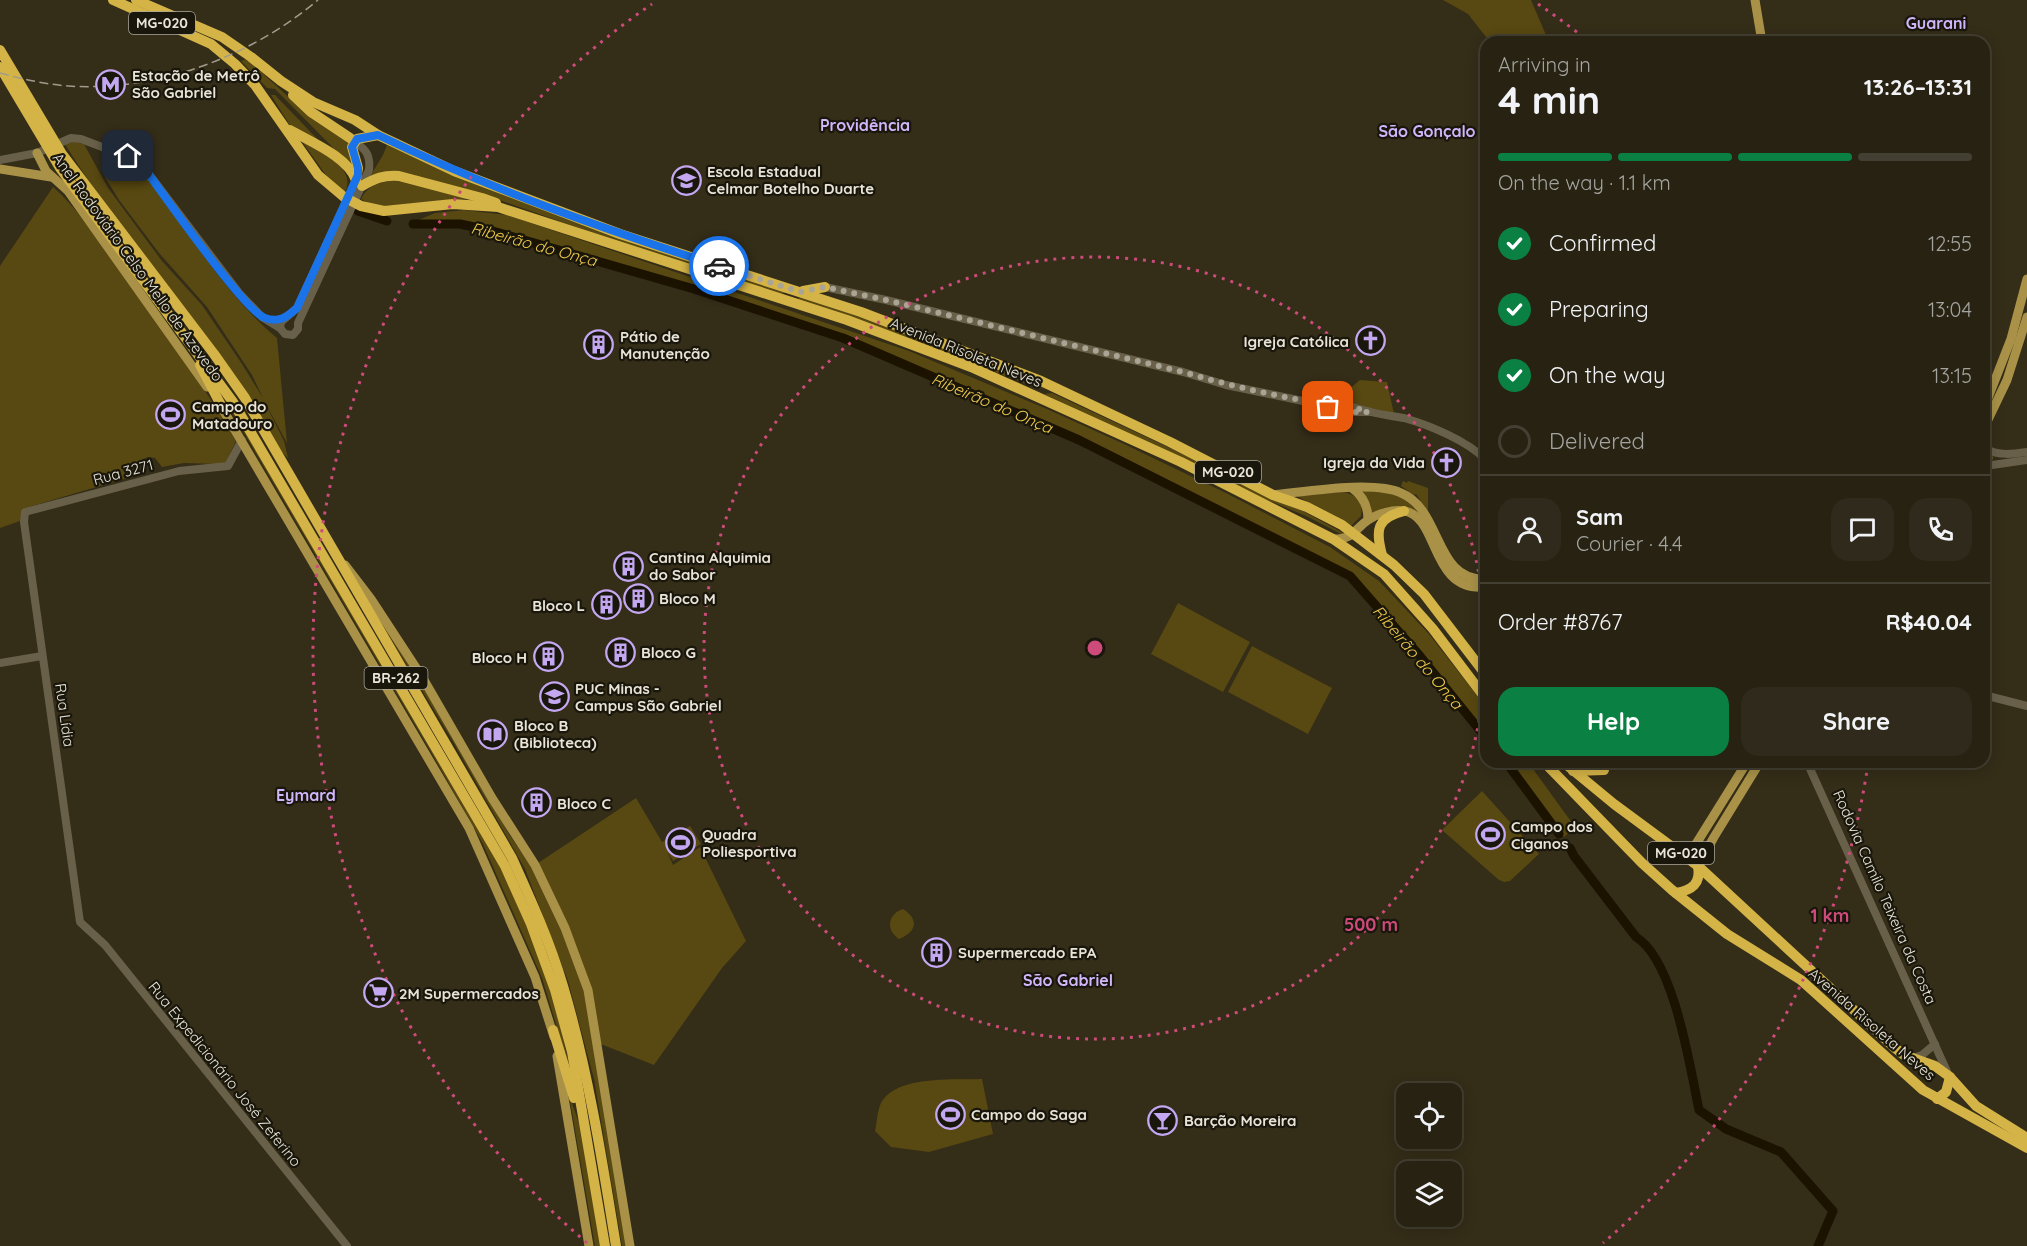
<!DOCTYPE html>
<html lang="en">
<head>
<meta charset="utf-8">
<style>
	:root { --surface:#272212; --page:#2f2a1b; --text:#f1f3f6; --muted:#a4a49f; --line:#433f32; --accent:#0b8043 }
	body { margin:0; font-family:Quicksand,sans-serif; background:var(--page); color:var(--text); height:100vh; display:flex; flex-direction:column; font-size:22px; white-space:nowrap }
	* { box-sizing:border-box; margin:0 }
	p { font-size:20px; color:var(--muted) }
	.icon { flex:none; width:33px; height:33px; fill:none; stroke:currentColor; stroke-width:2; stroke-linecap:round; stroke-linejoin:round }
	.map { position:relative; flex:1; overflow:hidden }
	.side { position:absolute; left:1480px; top:36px; width:510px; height:732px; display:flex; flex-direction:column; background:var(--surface); border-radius:18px; box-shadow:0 3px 15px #0003,0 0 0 2px var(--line) }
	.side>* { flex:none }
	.controls { position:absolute; left:1396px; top:1083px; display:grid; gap:12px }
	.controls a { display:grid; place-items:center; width:66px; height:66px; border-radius:12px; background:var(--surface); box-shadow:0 3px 15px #0003,0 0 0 2px var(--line); font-size:30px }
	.pin { position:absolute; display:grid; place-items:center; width:51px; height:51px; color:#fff; margin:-26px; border-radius:12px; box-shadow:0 3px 9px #0006 }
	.courier { position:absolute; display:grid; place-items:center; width:60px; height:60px; margin:-30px; border:4px solid #1a73e8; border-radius:50%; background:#fff; color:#222; box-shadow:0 2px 8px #0007 }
	.summary em { font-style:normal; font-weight:800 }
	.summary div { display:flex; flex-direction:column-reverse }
	.summary { display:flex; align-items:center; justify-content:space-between; height:102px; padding:0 18px }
	h1 { font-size:39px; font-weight:800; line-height:45px }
	.bar { display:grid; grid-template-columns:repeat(4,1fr); gap:9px 6px; align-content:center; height:72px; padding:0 18px }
	.bar i { height:8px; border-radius:4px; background:var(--line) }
	.bar .selected { background:var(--accent) }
	.bar p { grid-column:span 4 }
	.line { display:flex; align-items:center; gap:15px; padding:0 18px; border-top:2px solid var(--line) }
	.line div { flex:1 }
	.round { display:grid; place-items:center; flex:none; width:63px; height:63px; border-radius:18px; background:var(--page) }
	ol { padding:0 18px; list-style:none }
	li { display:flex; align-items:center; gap:18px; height:66px }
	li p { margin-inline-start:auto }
	li .icon { padding:6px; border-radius:50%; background:var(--accent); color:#fff; stroke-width:4 }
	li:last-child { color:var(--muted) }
	li i { width:33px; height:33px; border:3px solid var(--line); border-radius:50% }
	.button { display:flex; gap:12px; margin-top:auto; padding:12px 18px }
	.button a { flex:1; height:69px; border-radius:18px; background:var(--accent); color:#fff; font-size:24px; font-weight:800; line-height:69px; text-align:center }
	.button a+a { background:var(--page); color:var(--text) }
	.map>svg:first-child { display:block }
	.green { fill:#584811 }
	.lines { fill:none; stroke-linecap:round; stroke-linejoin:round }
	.river { stroke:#1b1200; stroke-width:9 }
	.minor { stroke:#686049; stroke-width:8 }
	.major { stroke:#a99248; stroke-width:9 }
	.highway { stroke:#d4b347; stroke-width:10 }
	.rail { stroke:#a19b8b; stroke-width:1.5; stroke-dasharray:9 4.5; stroke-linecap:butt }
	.done { stroke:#aaa494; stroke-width:6; stroke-dasharray:0 10.8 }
	.route { stroke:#1a73e8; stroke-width:8 }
	.ring { fill:none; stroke:#cc4b7a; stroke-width:3; stroke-dasharray:3 6 }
	.labels { text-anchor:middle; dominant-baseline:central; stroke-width:4.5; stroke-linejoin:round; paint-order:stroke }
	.shield { fill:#19160c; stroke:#aba69a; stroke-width:1.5 }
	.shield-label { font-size:14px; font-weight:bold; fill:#e9e4d7 }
	.poi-label { font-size:15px; font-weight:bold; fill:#e9e4d7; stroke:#19160c; text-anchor:start }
	.street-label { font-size:15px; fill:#e9e4d7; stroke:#19160c }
	.neighbourhood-label { font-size:16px; font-weight:bold; fill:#d1b6fc; stroke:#19160c }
	.water-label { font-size:16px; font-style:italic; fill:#f0ca4a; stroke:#19160c }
	.centre { fill:#cc4b7a; stroke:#19160c; stroke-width:3 }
	.ring-label { font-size:18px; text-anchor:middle; font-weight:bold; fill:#cc4b7a; stroke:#19160c; stroke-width:4.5; stroke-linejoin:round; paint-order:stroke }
</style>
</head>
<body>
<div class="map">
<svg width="2027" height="1246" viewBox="0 0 2027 1246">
	<rect width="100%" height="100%" fill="#342d18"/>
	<g class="green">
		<polygon points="1443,0 1531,0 1549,42 1490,42 1468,14"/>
		<polygon points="247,59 306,113 351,142 356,171 275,89 267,88 241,61"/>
		<polygon points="271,95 275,95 327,149 291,127"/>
		<path d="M298,136C314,146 359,168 345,192L328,178Z"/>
		<path d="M69,141L84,144L108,188L162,261L202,305L242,364L263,398L252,375L207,307L159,253L119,200L105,177L104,171L112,159C125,157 131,160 141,168C183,224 224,294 277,338L287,443L263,399L284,441L288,458L279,449L104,205L64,143Z"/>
		<polygon points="387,145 453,175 787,292 781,294 615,241 488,196 413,178 369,178 383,155"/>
		<path d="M399,180L477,198L384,206L368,203L361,199C369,183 382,182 399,180Z"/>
		<path d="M53,187C78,208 99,243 119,269C157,323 195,376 232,430L236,441L226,462L219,464L184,463L162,467L155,458L148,457L139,461L137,475L32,506L23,511L20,521L0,528V266Z"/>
		<polygon points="464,210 507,215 909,351 1047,409 1124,444 1228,494 1330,547 1379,581 1429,634 1486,707 1486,735 1418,651 1370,595 1357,577 1042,423 851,340 662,277 503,232 462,223 416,221 435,213"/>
		<polygon points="801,297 868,319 1045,389 1032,386 797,299"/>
		<polygon points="1360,380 1387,382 1394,414 1336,400"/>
		<polygon points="1052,393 1292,505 1347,535 1345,536 1306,516 1253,494 1044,394"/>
		<polygon points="223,397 234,409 509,882 534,940 555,1005 573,1080 542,978 483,844 431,752"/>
		<polygon points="1403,481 1407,483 1408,481 1428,488 1428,512 1416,494 1414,495 1401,486"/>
		<path d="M1362,490C1387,491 1400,492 1418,512L1371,514Z"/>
		<path d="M1343,492C1357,495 1363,501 1361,516L1351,526L1297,496Z"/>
		<polygon points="1178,603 1250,642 1223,692 1151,654"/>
		<polygon points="376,614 433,701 509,834 533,869 535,865 636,798 662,842 690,826 701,844 673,861 667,851 673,865 700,847 746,941 722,968 654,1065 598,1043 628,1246 622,1246 594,1079 568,981 525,869 452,740"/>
		<polygon points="1252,646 1332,688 1308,734 1228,692"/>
		<polygon points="1507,762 1528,762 1575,827 1564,837"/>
		<polygon points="1482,791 1539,854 1510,881 1504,882 1499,880 1442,830"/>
		<path d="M903,909C920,920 916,932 899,939C885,930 888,914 903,909Z"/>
		<path d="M982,1079L993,1134L929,1152L891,1147L875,1131C877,1123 877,1111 881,1103C896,1075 955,1080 982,1079Z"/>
		<polygon points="569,1095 583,1134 603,1246 595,1246"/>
	</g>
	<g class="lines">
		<g class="river">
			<polyline points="358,211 387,221"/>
			<polyline points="413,224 460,224 489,230 694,289 843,338 1079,440 1350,576 1420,656 1486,738"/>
			<polyline points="1506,762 1559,834"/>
			<path d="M1570,848L1574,856L1636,937C1674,960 1690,1067 1699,1110L1726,1129L1781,1152L1833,1211L1818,1246"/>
		</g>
		<g class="minor">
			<path d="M351,139C364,148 371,153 369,170L298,323V329L293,335L285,334L280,328L281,322L297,308L356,180"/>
			<polyline points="0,160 37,153 71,138 81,139 139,161 239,293 262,317 280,328"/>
			<polyline points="825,287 886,300 1183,372 1226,385 1355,412 1368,412"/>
			<path d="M1321,403C1339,402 1354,408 1371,412C1382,415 1393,416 1404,418C1429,425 1468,441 1486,460"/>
			<polyline points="242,440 228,466 179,471 25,512 24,522 80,922 105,945 347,1246"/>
			<path d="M1986,449C1999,456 2013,454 2027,452"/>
			<polyline points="1985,466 2027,460"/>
			<polyline points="0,663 42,656"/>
			<polyline points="1984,695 2027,706"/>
			<polyline points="1807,762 1949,1076"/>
			<polyline points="1913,1058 1922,1055 1935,1044"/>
		</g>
		<g class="major">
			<polyline points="1755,0 1762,42"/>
			<polyline points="37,153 46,171 68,191 207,387"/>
			<polyline points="0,169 51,177"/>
			<polyline points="219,403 469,828 535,977 554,1037"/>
			<polyline points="1984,408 2011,339 2027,279"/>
			<polyline points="1984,428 2007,380 2027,317"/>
			<polyline points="1984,448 1988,458 1984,467"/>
			<path d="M1352,488C1363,496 1368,506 1368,519"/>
			<path d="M1273,495C1305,492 1373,480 1401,493C1443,510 1434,582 1486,579"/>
			<path d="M1333,539C1355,539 1353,530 1368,520C1377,514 1393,509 1404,511C1440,516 1429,593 1486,587"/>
			<polyline points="345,565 371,599 424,680 492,798 535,865 565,928 588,990 630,1246"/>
			<polyline points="1686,856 1691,852 1747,762"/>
			<polyline points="1698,866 1714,837 1760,762"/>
			<polyline points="557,1056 589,1246"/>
		</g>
		<g class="highway">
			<polyline points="113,0 211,44 235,64 255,85 318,175 344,197 361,206 384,211 453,204 498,207 847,320 971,367 1181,462 1333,539 1384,574 1433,629 1486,699"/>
			<polyline points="136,0 222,37 251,57 281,81 313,102 355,120 378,135 454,171 620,234 861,312 1041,381 1170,442 1273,495 1307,507 1342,525 1394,565 1424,594 1486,675"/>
			<path d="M0,50L62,154L214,354L245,398L512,858C531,900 550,942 563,986C588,1070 602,1159 616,1246"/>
			<polyline points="0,67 60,168 233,402 505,866 531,924 555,990 572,1052 605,1246"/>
			<polyline points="293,95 311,112 350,138"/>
			<path d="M290,130C311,142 348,157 356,180"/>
			<polyline points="356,179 358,168 352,147 357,139 378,135"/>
			<path d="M362,186C375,178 384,175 399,176L482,198L496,203"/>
			<polyline points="803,291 825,287"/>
			<polyline points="200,365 222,407"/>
			<path d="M1382,555C1375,529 1377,518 1404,511"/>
			<polyline points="1544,762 1642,863 1672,890 1727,934 1801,980 1923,1090 2027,1148"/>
			<polyline points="1563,762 1614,804 1698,866 1895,1048 1904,1055 1935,1066 1950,1077 1976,1106 2027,1138"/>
			<polyline points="1573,771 1604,770"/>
			<path d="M1676,893C1692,890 1701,884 1698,866"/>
			<polyline points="553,1030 574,1098"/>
			<polyline points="1937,1099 1946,1092 1950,1077"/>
		</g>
		<path class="rail" d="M0,73C22,79 44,84 68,86C157,92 250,57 318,0"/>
	</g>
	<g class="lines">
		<path class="done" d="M719,266L800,292L825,287L886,300L1183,372C1223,384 1264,393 1305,401C1328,405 1344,403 1368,412H1355L1328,407"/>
		<path class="route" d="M128,156L139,161C158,186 244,311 265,318C279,323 287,317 297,308L358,175V168L352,147L357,139L378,135C488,188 603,229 719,266"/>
	</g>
	<g class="ring">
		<circle cx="1095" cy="648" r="391"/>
		<path d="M1868 764A782 782 0 0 1 1603 1243M587 1243A782 782 0 0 1 652 4M1538 4A782 782 0 0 1 1587 40"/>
	</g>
	<defs>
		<symbol id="metro-ring" viewBox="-11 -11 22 22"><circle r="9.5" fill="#19160c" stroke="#c4a7f1" stroke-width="1.5"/><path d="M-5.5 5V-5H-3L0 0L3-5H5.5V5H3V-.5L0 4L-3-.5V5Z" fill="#c4a7f1"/></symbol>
		<symbol id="school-ring" viewBox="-11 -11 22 22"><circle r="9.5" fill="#19160c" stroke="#c4a7f1" stroke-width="1.5"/><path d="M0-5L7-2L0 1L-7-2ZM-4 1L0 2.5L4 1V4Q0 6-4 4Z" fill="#c4a7f1"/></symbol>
		<symbol id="church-ring" viewBox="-11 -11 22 22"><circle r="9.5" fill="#19160c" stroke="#c4a7f1" stroke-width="1.5"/><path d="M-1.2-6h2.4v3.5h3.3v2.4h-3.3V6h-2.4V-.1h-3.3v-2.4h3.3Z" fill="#c4a7f1"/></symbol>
		<symbol id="building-ring" viewBox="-11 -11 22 22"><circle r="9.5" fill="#19160c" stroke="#c4a7f1" stroke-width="1.5"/><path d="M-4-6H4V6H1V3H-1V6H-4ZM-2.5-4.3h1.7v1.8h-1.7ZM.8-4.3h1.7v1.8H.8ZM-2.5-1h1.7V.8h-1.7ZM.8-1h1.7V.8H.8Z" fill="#c4a7f1"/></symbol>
		<symbol id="stadium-ring" viewBox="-11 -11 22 22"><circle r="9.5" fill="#19160c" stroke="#c4a7f1" stroke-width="1.5"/><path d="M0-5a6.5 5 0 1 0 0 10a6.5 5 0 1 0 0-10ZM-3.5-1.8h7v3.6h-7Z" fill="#c4a7f1"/></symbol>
		<symbol id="university-ring" viewBox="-11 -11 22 22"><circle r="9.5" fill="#19160c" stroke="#c4a7f1" stroke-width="1.5"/><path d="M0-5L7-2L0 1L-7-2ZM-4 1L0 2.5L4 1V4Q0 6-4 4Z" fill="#c4a7f1"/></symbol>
		<symbol id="library-ring" viewBox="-11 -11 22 22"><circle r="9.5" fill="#19160c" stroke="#c4a7f1" stroke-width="1.5"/><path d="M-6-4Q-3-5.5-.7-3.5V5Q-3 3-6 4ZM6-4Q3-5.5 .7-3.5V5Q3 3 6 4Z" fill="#c4a7f1"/></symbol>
		<symbol id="supermarket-ring" viewBox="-11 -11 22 22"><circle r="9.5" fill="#19160c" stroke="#c4a7f1" stroke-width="1.5"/><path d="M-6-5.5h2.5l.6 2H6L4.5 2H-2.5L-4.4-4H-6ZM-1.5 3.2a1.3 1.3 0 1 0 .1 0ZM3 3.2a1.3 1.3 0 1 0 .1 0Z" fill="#c4a7f1"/></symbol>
		<symbol id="bar-ring" viewBox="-11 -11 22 22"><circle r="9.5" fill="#19160c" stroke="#c4a7f1" stroke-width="1.5"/><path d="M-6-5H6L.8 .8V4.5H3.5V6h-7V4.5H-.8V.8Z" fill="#c4a7f1"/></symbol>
	</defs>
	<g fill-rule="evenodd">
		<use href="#metro-ring" x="94" y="68" width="33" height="33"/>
		<use href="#school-ring" x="670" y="164" width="33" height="33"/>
		<use href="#church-ring" x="1354" y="324" width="33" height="33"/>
		<use href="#building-ring" x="582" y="328" width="33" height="33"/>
		<use href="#stadium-ring" x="154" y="398" width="33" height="33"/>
		<use href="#church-ring" x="1430" y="446" width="33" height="33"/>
		<use href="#building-ring" x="612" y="550" width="33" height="33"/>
		<use href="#building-ring" x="622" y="582" width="33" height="33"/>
		<use href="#building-ring" x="590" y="588" width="33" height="33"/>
		<use href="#building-ring" x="604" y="636" width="33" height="33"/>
		<use href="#building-ring" x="532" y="640" width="33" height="33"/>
		<use href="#university-ring" x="538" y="680" width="33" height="33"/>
		<use href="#library-ring" x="476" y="718" width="33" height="33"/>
		<use href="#building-ring" x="520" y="786" width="33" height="33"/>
		<use href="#stadium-ring" x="1474" y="818" width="33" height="33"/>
		<use href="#stadium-ring" x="664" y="826" width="33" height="33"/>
		<use href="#building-ring" x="920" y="936" width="33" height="33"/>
		<use href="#supermarket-ring" x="362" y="976" width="33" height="33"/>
		<use href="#stadium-ring" x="934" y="1098" width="33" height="33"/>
		<use href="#bar-ring" x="1146" y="1104" width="33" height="33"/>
	</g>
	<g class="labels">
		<g class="shield">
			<rect x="129" y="12" width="66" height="22" rx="4.5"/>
			<rect x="1195" y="461" width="66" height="22" rx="4.5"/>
			<rect x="364.5" y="667" width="63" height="22" rx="4.5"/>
			<rect x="1648" y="842" width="66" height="22" rx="4.5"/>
		</g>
		<g class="shield-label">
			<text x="162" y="23">MG-020</text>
			<text x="1228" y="472">MG-020</text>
			<text x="396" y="678">BR-262</text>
			<text x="1681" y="853">MG-020</text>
		</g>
		<g class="poi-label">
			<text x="132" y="75">Estação de Metrô<tspan x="132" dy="17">São Gabriel</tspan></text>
			<text x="707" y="171">Escola Estadual<tspan x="707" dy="17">Celmar Botelho Duarte</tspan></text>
			<text x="620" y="336">Pátio de<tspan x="620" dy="17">Manutenção</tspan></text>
			<text x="1349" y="341" text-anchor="end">Igreja Católica</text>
			<text x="192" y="406">Campo do<tspan x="192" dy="17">Matadouro</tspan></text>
			<text x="1425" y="462" text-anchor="end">Igreja da Vida</text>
			<text x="649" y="557">Cantina Alquimia<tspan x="649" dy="17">do Sabor</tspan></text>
			<text x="659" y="598">Bloco M</text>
			<text x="585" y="605" text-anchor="end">Bloco L</text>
			<text x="641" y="652">Bloco G</text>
			<text x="527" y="657" text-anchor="end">Bloco H</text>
			<text x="575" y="688">PUC Minas -<tspan x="575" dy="17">Campus São Gabriel</tspan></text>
			<text x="514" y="725">Bloco B<tspan x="514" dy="17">(Biblioteca)</tspan></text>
			<text x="557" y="803">Bloco C</text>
			<text x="1511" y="826">Campo dos<tspan x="1511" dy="17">Ciganos</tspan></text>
			<text x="702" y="834">Quadra<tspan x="702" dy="17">Poliesportiva</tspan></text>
			<text x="958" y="952">Supermercado EPA</text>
			<text x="399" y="993">2M Supermercados</text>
			<text x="971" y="1114">Campo do Saga</text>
			<text x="1184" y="1120">Barção Moreira</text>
		</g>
		<g class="street-label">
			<text transform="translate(138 267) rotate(54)">Anel Rodoviário Celso Mello de Azevedo</text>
			<text transform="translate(966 352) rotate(22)">Avenida Risoleta Neves</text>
			<text transform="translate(123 472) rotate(-15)">Rua 3271</text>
			<text transform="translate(65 715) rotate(82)">Rua Lídia</text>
			<text transform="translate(1885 897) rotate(66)">Rodovia Camilo Teixeira da Costa</text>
			<text transform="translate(1872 1024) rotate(41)">Avenida Risoleta Neves</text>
			<text transform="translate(225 1074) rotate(51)">Rua Expedicionário José Zeferino</text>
		</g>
		<g class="neighbourhood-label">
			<text x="1936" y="23">Guarani</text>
			<text x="865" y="125">Providência</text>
			<text x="1427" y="131">São Gonçalo</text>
			<text x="306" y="795">Eymard</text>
			<text x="1068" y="980">São Gabriel</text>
		</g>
		<g class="water-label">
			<text transform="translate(534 244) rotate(15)">Ribeirão do Onça</text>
			<text transform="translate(992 403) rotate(23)">Ribeirão do Onça</text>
			<text transform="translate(1418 657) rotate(50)">Ribeirão do Onça</text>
		</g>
	</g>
	<circle cx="1095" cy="648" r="9" class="centre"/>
	<g class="ring-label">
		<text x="1830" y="922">1 km</text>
		<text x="1371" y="931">500 m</text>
	</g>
</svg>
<div class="controls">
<a><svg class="icon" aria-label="locate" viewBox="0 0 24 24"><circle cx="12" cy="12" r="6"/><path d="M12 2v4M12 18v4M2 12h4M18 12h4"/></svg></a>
<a><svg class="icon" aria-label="layers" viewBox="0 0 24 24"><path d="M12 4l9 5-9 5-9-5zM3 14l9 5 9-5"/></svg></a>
</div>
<div class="pin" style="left:1328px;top:407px;background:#ea580c"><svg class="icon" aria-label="bag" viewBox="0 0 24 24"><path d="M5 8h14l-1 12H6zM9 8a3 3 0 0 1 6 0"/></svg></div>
<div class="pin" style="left:128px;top:156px;background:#1f2937"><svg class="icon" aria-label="home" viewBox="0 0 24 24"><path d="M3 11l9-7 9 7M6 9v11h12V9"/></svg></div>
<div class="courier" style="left:719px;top:266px"><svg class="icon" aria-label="car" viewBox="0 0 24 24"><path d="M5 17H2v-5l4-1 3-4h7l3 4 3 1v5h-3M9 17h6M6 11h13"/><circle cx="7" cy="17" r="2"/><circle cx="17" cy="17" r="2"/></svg></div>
<section class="side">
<div class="summary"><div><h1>4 min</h1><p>Arriving in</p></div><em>13:26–13:31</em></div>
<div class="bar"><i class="selected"></i><i class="selected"></i><i class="selected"></i><i></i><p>On the way · 1.1 km</p></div>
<ol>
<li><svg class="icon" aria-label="check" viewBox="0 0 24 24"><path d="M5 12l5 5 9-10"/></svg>Confirmed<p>12:55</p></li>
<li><svg class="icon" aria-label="check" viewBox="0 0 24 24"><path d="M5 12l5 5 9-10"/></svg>Preparing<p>13:04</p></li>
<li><svg class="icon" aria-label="check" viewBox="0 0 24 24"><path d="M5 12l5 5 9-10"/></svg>On the way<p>13:15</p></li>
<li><i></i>Delivered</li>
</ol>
<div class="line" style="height:108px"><a class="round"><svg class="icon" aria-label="person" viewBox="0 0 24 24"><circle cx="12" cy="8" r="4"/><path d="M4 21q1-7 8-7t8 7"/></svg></a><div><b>Sam</b><p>Courier · 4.4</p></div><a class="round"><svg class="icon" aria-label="chat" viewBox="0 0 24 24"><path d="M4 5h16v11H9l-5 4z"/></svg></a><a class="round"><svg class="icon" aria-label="phone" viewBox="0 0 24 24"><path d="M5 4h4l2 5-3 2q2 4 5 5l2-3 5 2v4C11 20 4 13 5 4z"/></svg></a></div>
<div class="line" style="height:78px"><div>Order #8767</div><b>R$40.04</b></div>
<div class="button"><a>Help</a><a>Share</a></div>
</section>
</div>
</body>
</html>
